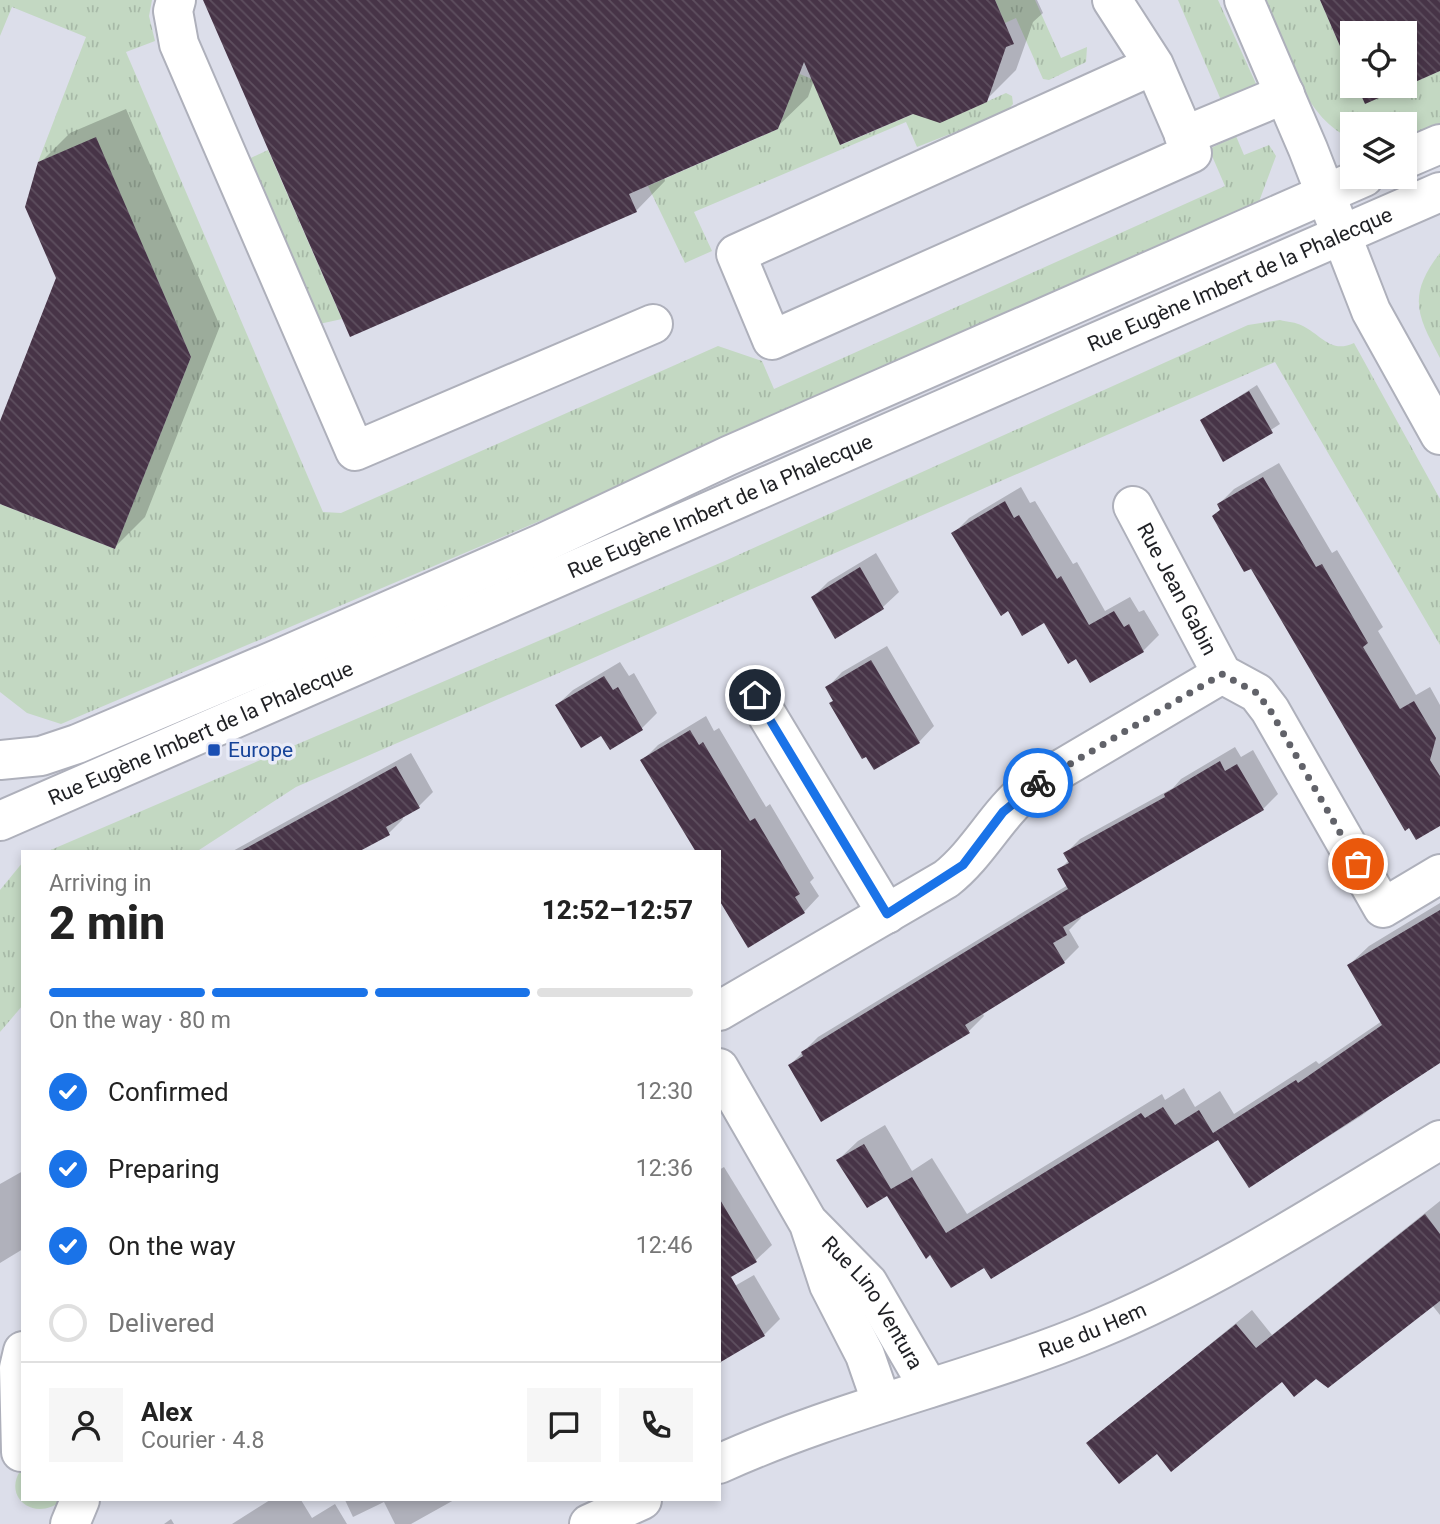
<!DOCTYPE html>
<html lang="en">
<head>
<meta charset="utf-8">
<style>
	:root { --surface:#fff; --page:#f6f6f6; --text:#222; --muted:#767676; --line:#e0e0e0; --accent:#1a73e8 }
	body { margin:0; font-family:Roboto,sans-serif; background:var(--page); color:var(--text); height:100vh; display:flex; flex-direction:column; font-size:26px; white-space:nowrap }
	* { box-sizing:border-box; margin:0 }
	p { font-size:23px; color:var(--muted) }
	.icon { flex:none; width:38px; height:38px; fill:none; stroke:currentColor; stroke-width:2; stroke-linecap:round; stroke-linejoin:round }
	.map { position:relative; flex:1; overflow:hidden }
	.panel { position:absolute; left:21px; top:850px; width:700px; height:651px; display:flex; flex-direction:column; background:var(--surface); border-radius:0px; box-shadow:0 4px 10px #0003 }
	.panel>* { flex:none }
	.controls { position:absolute; left:1340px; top:21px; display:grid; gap:14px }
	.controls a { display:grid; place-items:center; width:77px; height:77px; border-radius:0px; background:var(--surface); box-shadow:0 4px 10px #0003; font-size:35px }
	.pin { position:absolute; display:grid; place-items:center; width:60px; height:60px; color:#fff; margin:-30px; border:4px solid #fff; border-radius:50%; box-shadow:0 2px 7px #0007 }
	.courier { position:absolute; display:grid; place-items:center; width:70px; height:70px; margin:-35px; border:5px solid #1a73e8; border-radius:50%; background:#fff; color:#222; box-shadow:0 2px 9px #0007 }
	.headline em { font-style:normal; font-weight:800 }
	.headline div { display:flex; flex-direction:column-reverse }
	.headline { display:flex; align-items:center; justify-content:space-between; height:119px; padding:0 28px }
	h1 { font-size:46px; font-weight:800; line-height:52px }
	.bar { display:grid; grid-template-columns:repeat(4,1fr); gap:10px 7px; align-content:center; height:84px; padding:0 28px }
	.bar i { height:9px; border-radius:5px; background:var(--line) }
	.bar .on { background:var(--accent) }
	.bar p { grid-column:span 4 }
	.line { display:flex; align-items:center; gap:18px; padding:0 28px; border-top:2px solid var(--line) }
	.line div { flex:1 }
	.round { display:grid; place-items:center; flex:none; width:74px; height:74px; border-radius:0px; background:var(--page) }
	ol { padding:0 28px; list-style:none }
	li { display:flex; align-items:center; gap:21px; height:77px }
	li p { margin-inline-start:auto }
	li .icon { padding:7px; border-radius:50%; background:var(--accent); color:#fff; stroke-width:4 }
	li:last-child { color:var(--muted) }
	li i { width:38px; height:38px; border:4px solid var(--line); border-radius:50% }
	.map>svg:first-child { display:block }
	.grass { fill:url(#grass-tufts) }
	.shadow { fill:#0003 }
	.building { fill:url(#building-back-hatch) }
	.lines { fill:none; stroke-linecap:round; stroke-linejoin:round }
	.minor-casing { stroke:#aeb0bb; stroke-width:42 }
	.minor { stroke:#fff; stroke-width:38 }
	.done { stroke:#616269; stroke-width:7; stroke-dasharray:0 12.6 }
	.route { stroke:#1a73e8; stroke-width:9 }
	.transit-dot { fill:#1a4fb4; stroke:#e9ebf7; stroke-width:2.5 }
	.labels { text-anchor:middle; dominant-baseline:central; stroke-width:7; stroke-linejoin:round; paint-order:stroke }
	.street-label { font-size:21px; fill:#1f2024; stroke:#e9ebf7 }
	.transit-label { font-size:21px; fill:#164399; stroke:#e9ebf7; text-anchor:start }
</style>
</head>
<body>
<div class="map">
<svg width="1440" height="1524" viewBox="0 0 1440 1524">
	<defs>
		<pattern id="grass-tufts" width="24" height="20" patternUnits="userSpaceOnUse" patternTransform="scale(1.75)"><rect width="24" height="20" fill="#c3d8c2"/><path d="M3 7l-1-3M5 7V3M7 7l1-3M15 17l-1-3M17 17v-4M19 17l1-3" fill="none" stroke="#a7b9a7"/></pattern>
		<pattern id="building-back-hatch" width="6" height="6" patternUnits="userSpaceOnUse" patternTransform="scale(1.75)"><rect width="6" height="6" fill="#473447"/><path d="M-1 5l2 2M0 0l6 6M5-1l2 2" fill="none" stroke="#5e4f5f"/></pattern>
	</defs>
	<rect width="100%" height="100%" fill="#dcdeea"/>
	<g class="grass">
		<polygon points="0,0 152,0 149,16 155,41 126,52 323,512 341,513 718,346 762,361 774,389 1225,186 1209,149 1236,136 1244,155 1269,145 1276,156 1257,207 580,504 61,724 27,713 0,692 0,504 115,549 191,357 96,138 38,162 86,37 12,7 0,36"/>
		<polygon points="995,0 1035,0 1061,58 1087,47 1086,62 1049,80 1043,79 1016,18 1005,23"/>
		<polygon points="1178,0 1218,0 1257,86 1224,107"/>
		<path d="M1265,0H1320L1353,76V86H1357L1365,103L1440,71V125L1405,140V124H1353V140C1301,117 1286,48 1265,0Z"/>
		<polygon points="785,68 812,79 841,145 913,114 964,112 1006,93 1012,96 1013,104 1006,112 917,147 906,122 694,212 712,251 685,263 648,186 778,129 786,109 777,88"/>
		<polygon points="268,150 342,319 310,326 240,163"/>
		<path d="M1440,253V358C1417,316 1407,295 1440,253Z"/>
		<path d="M1280,320C1287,322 1296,322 1303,326C1321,335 1331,354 1354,343L1440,499V645L1275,362L296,787L196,852H46L727,560L1248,325Z"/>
		<polygon points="23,862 23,1005 0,1032 0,890"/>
		<path d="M23,1467V1500H63C33,1524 0,1495 23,1467Z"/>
	</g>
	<g class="shadow">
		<polygon points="206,0 1037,0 1043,13 1033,22 1016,70 986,100 814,80 808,97 777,127 664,177 665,181 636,211"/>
		<polygon points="126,109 220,326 145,517 115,547 0,502 0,426 58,277 40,163 70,133"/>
		<polygon points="1257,385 1280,424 1224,460 1202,420"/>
		<polygon points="1279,463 1332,553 1337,550 1383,627 1378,631 1416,695 1430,687 1440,705 1440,824 1214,516 1221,509 1219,504 1234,489"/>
		<polygon points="1021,487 1030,503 1035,501 1073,564 1077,562 1105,611 1130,597 1139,612 1144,610 1159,635 1143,651 1091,681 1076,657 1045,621 1009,609 954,533 969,518"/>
		<polygon points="876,553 899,592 883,607 836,636 813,597 828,582"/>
		<polygon points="887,646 934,726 919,742 867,755 831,703 834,700 827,688 842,672"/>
		<polygon points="620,662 629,676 634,673 657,713 642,728 602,733 557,705 573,690"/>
		<polygon points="706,716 714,731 719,728 766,807 770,804 814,878 810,882 819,896 804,912 719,852 701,852 643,760 658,745"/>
		<polygon points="1235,747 1241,757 1253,750 1278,794 1263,809 1080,916 1081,918 1069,930 1079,947 1064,962 982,1012 984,1016 969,1031 790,1065 818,1037 1068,885 1059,870 1069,860 1065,854 1080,839 1173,788 1181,779"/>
		<polygon points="411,753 433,792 419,806 402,816 403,819 389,833 352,852 231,852"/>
		<polygon points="1440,903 1440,1058 1361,1116 1250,1186 1219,1138 984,1266 838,1160 858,1141 885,1125 912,1171 932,1158 967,1214 1162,1094 1165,1100 1184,1088 1195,1107 1220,1091 1234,1114 1316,1061 1319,1064 1382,1021 1349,965 1369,946"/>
		<polygon points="724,1167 772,1245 756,1260 732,1275 719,1255 719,1170"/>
		<polygon points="23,1171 23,1249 0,1263 0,1184"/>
		<polygon points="1440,1201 1440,1315 1432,1305 1316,1376 1283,1380 1157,1452 1089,1443 1252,1310 1272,1335"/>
		<polygon points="754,1275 780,1319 764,1335 719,1361 719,1295"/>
		<polygon points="270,1500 301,1500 312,1518 335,1504 347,1524 232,1524"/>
		<polygon points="345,1500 454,1500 411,1524 395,1524 384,1502 353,1517"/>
		<polygon points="171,1519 174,1524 164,1524"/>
	</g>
	<g class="building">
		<polygon points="203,0 995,0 1014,44 1006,47 987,102 940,123 913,114 840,145 804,62 778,129 629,194 637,212 350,337"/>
		<polygon points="1320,0 1440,0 1440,71 1365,104 1357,86 1405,86 1405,33 1353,33 1353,76"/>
		<polygon points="96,137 191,357 115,549 0,504 0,421 56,278 25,207 38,162"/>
		<polygon points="1249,391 1273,433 1223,462 1200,420"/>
		<polygon points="1263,477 1316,567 1322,564 1368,643 1363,647 1400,709 1414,701 1436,738 1430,760 1440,776 1440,826 1416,840 1409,828 1405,831 1251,569 1244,572 1212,516 1220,510 1217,504"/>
		<polygon points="1005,501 1014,518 1019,515 1057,579 1061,576 1089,625 1114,611 1124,627 1129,624 1144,652 1090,683 1076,659 1068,664 1044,623 1022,636 1008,611 1001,616 951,533"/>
		<polygon points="860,567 884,609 835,639 811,597"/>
		<polygon points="871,660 920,743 874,770 866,757 862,759 829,703 833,701 825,687"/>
		<polygon points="604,676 613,690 618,687 643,730 610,750 601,736 581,748 555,705"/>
		<polygon points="690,730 699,745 703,742 750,821 755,818 800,894 795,897 805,913 748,948 719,900 719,852 696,852 640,760"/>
		<polygon points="1220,761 1225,771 1237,764 1264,810 1063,927 1067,935 1053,943 1065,963 965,1025 970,1033 821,1122 788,1065 803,1056 801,1052 1068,889 1057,869 1069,863 1063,853 1165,797 1164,794"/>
		<polygon points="396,766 420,808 386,827 390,835 358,852 239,852"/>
		<polygon points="1440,910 1440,1063 1249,1188 1218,1140 991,1279 984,1268 951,1288 930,1255 926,1259 887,1196 867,1208 836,1160 864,1144 891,1189 912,1177 946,1233 1141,1113 1145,1118 1163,1107 1175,1125 1199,1110 1213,1133 1296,1080 1298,1083 1382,1025 1347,965"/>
		<polygon points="719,1198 757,1262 731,1277 765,1336 719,1363"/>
		<polygon points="1425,1214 1440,1234 1440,1301 1328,1388 1316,1379 1294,1397 1282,1382 1171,1472 1157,1454 1119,1484 1086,1443 1236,1324 1256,1348"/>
	</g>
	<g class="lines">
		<defs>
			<g id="minor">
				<polyline points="176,0 173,11 179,44 355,451 653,324"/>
				<polyline points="1112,0 1154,65 1192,153 772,340 736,254 1154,65"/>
				<polyline points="1244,0 1308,149 1371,311 1440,435"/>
				<polyline points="1184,136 1285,94"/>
				<polyline points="1405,159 1440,144"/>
				<path id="s1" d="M1133,506L1222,674L1257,693L1270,710L1383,908L1440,874"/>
				<polyline points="755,695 887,914"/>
				<polyline points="0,760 41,756 77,744 280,658 543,543 728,456 1364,177"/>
				<path id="s2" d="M0,821L1440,192"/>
				<path d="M719,1011L946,879C979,853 996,815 1029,788L1222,674"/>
				<polyline points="719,1068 809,1224 829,1285 865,1355 881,1401"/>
				<path id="s3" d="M811,1225L868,1283L929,1388"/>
				<polyline points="21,1452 19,1368 23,1351"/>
				<path id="s4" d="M719,1464C842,1408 974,1381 1098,1329C1218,1279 1328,1207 1440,1140"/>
				<polyline points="70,1524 80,1500"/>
				<polyline points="589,1524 642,1500"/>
			</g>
		</defs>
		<use href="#minor" class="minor-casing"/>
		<use href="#minor" class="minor"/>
	</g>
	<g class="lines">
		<polyline class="done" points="1038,783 1222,674 1257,693 1270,710 1358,864"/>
		<polyline class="route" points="755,695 887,914 963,865 1003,812 1038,783"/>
	</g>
	<rect class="transit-dot" x="207" y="743" width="14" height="14" rx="3.5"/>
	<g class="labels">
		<g class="street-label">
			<text stroke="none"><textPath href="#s2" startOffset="1353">Rue Eugène Imbert de la Phalecque</textPath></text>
			<text stroke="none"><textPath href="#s2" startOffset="786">Rue Eugène Imbert de la Phalecque</textPath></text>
			<text stroke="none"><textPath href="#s1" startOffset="94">Rue Jean Gabin</textPath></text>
			<text stroke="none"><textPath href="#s2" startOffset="219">Rue Eugène Imbert de la Phalecque</textPath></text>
			<text stroke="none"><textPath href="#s3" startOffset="100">Rue Lino Ventura</textPath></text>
			<text stroke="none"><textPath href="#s4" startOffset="397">Rue du Hem</textPath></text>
		</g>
		<g class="transit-label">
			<text x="228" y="750">Europe</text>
		</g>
	</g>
</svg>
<div class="controls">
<a><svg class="icon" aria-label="locate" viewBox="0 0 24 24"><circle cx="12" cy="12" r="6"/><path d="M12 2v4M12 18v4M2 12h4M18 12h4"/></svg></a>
<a><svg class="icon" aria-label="layers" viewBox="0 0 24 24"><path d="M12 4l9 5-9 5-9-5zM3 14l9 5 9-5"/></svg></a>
</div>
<div class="pin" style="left:1358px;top:864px;background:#ea580c"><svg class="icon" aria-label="bag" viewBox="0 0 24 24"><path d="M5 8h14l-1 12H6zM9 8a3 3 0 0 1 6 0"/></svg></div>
<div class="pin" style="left:755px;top:695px;background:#1f2937"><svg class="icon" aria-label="home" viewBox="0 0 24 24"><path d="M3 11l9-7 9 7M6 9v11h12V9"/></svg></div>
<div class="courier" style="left:1038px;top:783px"><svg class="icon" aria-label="bike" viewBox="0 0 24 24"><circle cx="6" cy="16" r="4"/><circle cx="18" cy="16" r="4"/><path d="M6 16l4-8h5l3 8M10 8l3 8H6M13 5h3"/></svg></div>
<section class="panel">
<div class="headline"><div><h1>2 min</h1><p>Arriving in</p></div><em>12:52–12:57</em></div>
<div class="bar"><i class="on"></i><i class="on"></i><i class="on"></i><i></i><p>On the way · 80 m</p></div>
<ol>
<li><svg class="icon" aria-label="check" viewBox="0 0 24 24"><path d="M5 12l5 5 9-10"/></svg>Confirmed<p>12:30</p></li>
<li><svg class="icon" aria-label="check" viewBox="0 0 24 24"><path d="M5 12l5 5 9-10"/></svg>Preparing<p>12:36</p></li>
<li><svg class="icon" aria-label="check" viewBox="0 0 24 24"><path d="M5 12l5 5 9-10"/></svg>On the way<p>12:46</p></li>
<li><i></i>Delivered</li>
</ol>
<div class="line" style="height:126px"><a class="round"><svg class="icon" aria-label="person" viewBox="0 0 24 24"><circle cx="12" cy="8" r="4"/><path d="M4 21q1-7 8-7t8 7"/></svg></a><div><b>Alex</b><p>Courier · 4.8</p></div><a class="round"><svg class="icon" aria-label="chat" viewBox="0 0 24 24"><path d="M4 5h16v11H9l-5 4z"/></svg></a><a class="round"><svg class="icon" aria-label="phone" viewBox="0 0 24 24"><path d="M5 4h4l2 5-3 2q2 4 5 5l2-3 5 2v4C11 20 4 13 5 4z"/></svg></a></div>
</section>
</div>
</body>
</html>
